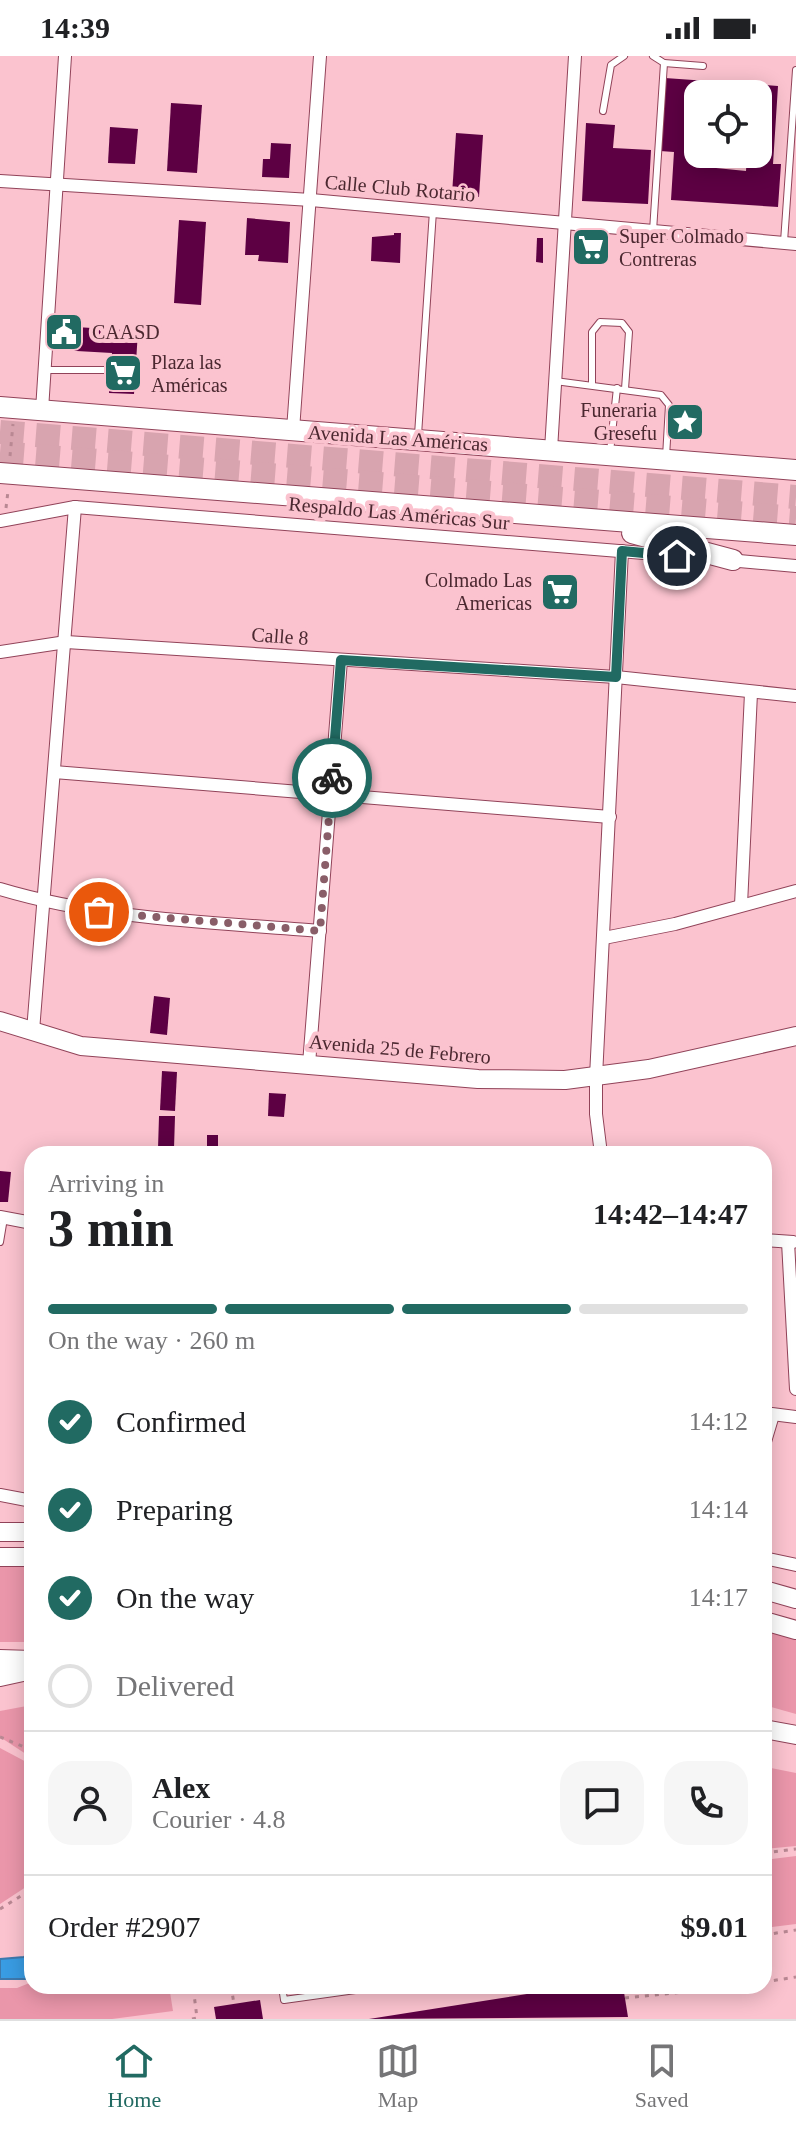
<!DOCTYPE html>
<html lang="en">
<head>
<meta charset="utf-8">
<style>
	:root { --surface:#fff; --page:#f6f6f6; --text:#202124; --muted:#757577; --line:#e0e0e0; --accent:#216a62 }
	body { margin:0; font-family:Georgia,serif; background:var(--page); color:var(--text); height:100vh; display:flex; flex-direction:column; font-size:30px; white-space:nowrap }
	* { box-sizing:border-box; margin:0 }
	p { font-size:26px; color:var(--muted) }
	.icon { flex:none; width:44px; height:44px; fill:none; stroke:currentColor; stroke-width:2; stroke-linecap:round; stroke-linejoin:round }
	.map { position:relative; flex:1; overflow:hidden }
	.side { position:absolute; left:24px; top:1090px; width:748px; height:848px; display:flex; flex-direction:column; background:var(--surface); border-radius:24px; box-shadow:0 4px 20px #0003 }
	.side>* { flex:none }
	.controls { position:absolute; left:684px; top:24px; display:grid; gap:16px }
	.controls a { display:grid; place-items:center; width:88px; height:88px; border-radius:16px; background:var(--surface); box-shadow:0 4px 20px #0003; font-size:40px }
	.pin { position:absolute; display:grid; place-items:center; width:68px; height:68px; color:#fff; margin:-34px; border:4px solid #fff; border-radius:50%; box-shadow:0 2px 8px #0007 }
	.courier { position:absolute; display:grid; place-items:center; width:80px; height:80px; margin:-40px; border:6px solid #216a62; border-radius:50%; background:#fff; color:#222; box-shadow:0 2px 10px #0007 }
	.summary em { font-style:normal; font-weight:700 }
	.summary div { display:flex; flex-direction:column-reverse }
	.summary { display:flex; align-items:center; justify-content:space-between; height:136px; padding:0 24px }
	h1 { font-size:52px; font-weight:700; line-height:60px }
	.bar { display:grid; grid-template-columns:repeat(4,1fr); gap:12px 8px; align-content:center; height:96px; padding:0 24px }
	.bar i { height:10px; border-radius:6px; background:var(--line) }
	.bar .active { background:var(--accent) }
	.bar p { grid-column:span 4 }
	.line { display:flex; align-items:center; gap:20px; padding:0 24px; border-top:2px solid var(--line) }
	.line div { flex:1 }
	.round { display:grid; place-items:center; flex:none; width:84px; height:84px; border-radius:24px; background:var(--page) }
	ol { padding:0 24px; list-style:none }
	li { display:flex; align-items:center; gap:24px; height:88px }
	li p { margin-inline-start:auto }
	li .icon { padding:8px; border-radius:50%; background:var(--accent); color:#fff; stroke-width:4 }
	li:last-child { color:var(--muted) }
	li i { width:44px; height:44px; border:4px solid var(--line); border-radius:50% }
	.status { display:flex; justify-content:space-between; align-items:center; height:56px; padding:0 40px; background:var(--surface); direction:ltr }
	.status svg { height:22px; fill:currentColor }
	.dock { display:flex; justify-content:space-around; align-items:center; height:112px; border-top:2px solid var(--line); background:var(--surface); font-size:22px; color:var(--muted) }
	.dock a { display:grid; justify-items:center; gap:4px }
	.dock .active { color:var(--accent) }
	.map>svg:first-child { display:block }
	.green { fill:#ea96aa }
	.water { fill:#399ce3; stroke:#3e79ad; stroke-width:2 }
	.building { fill:#5d0043; fill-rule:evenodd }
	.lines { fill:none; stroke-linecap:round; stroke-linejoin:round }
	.highway-tunnel { stroke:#d8a4af; stroke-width:24; stroke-dasharray:24 12; stroke-linecap:butt }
	.lane-casing { stroke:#914359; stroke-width:8 }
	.street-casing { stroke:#914359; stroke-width:14 }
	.secondary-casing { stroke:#914359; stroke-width:20 }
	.primary-casing { stroke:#914359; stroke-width:22 }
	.path { stroke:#b98893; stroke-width:3; stroke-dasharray:4 6; stroke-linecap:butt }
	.lane { stroke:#fff; stroke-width:6 }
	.street { stroke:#fff; stroke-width:12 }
	.secondary { stroke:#fff; stroke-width:18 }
	.primary { stroke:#fff; stroke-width:20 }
	.done { stroke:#895e68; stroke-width:8; stroke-dasharray:0 14.4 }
	.route { stroke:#216a62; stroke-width:10 }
	.labels { text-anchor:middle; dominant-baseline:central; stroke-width:8; stroke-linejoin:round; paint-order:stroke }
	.street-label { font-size:20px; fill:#4b2830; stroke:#fbc3cf }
	.poi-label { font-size:20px; fill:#4b2830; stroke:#fbc3cf; text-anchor:start }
</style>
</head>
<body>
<div class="status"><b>14:39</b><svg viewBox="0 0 49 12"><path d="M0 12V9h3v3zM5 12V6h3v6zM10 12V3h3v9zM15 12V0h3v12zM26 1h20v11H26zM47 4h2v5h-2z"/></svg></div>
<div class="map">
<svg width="796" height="1963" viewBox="0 0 796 1963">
	<rect width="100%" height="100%" fill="#fbc3cf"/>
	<g class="green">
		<polygon points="32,1507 32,1586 0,1586 0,1508"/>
		<polygon points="764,1571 796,1581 796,1658 764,1649"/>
		<polygon points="32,1649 32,1702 0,1681 0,1655"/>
		<polygon points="0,1692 32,1709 32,1827 0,1848"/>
		<polygon points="771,1712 796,1717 796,1790 764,1793 764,1729"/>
		<polygon points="796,1800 796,1868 764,1872 764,1804"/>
		<polygon points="32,1926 32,1930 169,1930 173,1955 112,1963 0,1963 0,1932 17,1932"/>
	</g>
	<polygon class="water" points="32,1893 32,1920 27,1923 0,1923 0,1903 24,1901"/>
	<g class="building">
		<path d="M665,22L778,30L773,108H781L778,151L671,144L674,96L660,95ZM698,38H758V98H747L746,115L696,110Z"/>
		<polygon points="171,47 202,49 197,117 167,115"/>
		<polygon points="586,67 615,69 613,92 651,94 648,148 582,145"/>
		<polygon points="110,71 138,73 135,108 108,107"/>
		<polygon points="456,77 483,79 479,141 452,139"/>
		<polygon points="271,87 291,88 289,122 262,121 263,103 270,103"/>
		<polygon points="247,162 290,166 288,207 258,205 259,199 245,199"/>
		<polygon points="179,164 206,166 201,249 174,247"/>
		<polygon points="394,177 401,177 400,207 371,205 372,181 394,179"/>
		<polygon points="537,182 543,182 543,207 536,206"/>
		<polygon points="579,182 607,184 606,198 575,195"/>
		<polygon points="61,270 138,275 134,338 109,337 112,297 59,294"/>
		<polygon points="154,940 170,942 167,979 150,977"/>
		<polygon points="162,1015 177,1016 175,1055 160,1054"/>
		<polygon points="269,1037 286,1038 284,1061 268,1060"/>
		<polygon points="159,1060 175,1060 174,1092 158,1092"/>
		<rect x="207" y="1079" width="11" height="19"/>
		<polygon points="0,1115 11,1116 8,1146 0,1146"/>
		<polygon points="577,1930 623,1930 628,1961 369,1963"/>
		<polygon points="260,1944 263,1963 216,1963 214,1951"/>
	</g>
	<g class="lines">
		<g class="highway-tunnel">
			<polyline points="0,376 796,441"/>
			<polyline points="0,397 796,462"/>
		</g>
		<defs>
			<g id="lane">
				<polyline points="664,7 703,10"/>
				<polyline points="603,55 611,9 624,0"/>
				<polyline points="653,175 664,7 653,0"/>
				<polyline points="784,186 796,14"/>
				<polyline points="45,314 105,314"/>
				<polyline points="555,325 661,339 669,349 666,401"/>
				<polyline points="592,329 592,276 600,266 622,267 629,276 625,333"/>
				<polyline points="418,379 433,155"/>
				<polyline points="610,396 617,332"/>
				<polyline points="0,1186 4,1162"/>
				<polyline points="282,1930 284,1944 384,1930"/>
			</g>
			<g id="street">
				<polyline points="0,125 311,144 796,188"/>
				<polyline points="42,354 65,0"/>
				<polyline points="293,374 320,0"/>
				<polyline points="551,394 575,0"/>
				<polyline points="0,465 75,451 693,501"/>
				<polyline points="728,504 796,510"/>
				<polyline points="0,596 66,586 616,621 796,640"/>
				<polyline points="54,716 610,761"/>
				<path d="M0,833C103,864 213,866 320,875"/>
				<polyline points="741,849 751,637"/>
				<polyline points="604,882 675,868 796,835"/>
				<polyline points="33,975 75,451"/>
				<polyline points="309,1008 341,604"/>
				<polyline points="601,1098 596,1058 596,1021 622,495"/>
				<polyline points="0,1161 32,1167"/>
				<polyline points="764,1184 793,1186"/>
				<polyline points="788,1186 796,1333"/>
				<polyline points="764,1357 796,1361"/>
				<polyline points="764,1389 773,1359"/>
				<polyline points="0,1439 32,1445"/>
				<polyline points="764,1502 796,1509"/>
			</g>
			<g id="secondary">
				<polyline points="0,965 81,990 478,1023 565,1024 649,1013 796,980"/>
				<polyline points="0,1476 32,1476"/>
				<polyline points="0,1501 32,1501"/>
				<polyline points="764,1534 796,1543"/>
				<polyline points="764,1565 796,1574"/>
				<polyline points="0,1603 32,1604"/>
				<polyline points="0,1621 32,1614"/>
				<polyline points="764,1673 796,1679"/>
			</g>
			<g id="primary">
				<polyline points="0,351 796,414"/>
				<polyline points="0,417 796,479"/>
				<polyline points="632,477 733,504"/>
			</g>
		</defs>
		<use href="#lane" class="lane-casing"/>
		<use href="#street" class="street-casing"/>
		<use href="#secondary" class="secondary-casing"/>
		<use href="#primary" class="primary-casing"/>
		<g class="path">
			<polyline points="10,400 13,368"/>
			<polyline points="6,452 8,435"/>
			<polyline points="0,1681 32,1694"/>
			<polyline points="764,1797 796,1793"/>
			<polyline points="0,1853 32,1833"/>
			<polyline points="764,1879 796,1874"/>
			<polyline points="764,1926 796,1921"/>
			<polyline points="231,1930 234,1948"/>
			<polyline points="625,1942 742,1930"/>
			<polyline points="192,1963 197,1962 193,1930"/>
		</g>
		<use href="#lane" class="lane"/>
		<use href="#street" class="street"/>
		<use href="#secondary" class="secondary"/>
		<use href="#primary" class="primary"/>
	</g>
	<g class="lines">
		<polyline class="done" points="99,856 320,875 332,722"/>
		<polyline class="route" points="332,722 341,604 616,621 622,495 677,500"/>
	</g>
	<defs>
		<symbol id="supermarket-square" viewBox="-11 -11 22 22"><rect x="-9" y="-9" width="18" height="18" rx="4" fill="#216a62" stroke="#fbc3cf"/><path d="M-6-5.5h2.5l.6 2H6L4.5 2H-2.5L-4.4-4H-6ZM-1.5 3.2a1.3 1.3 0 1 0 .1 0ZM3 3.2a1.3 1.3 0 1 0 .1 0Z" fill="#fff"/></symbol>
		<symbol id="civic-square" viewBox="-11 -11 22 22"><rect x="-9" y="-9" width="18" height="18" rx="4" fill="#216a62" stroke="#fbc3cf"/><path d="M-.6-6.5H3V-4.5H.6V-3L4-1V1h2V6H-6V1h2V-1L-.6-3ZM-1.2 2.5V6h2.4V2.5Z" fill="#fff"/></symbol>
		<symbol id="sight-square" viewBox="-11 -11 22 22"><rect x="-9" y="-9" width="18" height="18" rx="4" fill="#216a62" stroke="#fbc3cf"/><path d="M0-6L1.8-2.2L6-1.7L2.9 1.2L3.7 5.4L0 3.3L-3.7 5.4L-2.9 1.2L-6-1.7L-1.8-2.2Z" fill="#fff"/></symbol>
	</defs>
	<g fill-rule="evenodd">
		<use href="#supermarket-square" x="569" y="169" width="44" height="44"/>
		<use href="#civic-square" x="42" y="254" width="44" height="44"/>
		<use href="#supermarket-square" x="101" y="295" width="44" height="44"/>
		<use href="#sight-square" x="663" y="344" width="44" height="44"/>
		<use href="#supermarket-square" x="538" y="514" width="44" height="44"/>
	</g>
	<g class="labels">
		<g class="street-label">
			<text transform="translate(400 132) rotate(5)">Calle Club Rotario</text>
			<text transform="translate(398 382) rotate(4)">Avenida Las Américas</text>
			<text transform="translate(399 457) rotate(5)">Respaldo Las Américas Sur</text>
			<text transform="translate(280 580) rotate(4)">Calle 8</text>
			<text transform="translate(400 993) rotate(5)">Avenida 25 de Febrero</text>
		</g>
		<g class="poi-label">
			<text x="619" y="180">Super Colmado<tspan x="619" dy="23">Contreras</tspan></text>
			<text x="92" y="276">CAASD</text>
			<text x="151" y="306">Plaza las<tspan x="151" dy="23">Américas</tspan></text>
			<text x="657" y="354" text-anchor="end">Funeraria<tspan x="657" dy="23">Gresefu</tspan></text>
			<text x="532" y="524" text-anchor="end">Colmado Las<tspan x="532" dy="23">Americas</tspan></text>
		</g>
	</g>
</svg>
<div class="controls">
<a><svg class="icon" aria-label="locate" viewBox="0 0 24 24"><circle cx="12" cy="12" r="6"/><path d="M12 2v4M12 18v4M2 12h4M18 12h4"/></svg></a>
</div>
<div class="pin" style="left:99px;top:856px;background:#ea580c"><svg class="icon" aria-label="bag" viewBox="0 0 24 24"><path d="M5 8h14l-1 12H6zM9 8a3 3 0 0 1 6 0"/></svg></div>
<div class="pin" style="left:677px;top:500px;background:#1f2937"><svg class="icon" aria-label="home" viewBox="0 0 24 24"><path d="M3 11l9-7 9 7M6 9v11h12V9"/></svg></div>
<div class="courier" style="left:332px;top:722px"><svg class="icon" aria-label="bike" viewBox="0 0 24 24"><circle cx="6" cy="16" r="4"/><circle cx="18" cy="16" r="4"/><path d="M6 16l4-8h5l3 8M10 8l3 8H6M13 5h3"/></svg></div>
<section class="side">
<div class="summary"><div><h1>3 min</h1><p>Arriving in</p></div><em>14:42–14:47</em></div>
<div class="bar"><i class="active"></i><i class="active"></i><i class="active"></i><i></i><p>On the way · 260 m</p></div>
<ol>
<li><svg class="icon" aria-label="check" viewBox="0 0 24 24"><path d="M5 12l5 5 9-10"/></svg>Confirmed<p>14:12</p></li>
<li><svg class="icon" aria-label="check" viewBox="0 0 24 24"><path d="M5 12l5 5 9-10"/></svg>Preparing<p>14:14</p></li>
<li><svg class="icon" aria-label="check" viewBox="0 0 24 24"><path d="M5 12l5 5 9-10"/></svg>On the way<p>14:17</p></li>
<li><i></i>Delivered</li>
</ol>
<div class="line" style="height:144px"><a class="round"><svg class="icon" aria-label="person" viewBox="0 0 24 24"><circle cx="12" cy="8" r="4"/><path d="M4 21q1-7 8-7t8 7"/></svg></a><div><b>Alex</b><p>Courier · 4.8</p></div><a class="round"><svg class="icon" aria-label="chat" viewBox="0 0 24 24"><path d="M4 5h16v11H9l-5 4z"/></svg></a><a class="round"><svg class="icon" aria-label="phone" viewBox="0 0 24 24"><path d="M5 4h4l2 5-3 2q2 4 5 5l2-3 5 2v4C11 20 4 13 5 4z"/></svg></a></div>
<div class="line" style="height:104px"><div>Order #2907</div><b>$9.01</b></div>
</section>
</div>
<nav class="dock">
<a class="active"><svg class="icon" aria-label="home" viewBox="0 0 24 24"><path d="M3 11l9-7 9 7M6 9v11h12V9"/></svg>Home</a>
<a><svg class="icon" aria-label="map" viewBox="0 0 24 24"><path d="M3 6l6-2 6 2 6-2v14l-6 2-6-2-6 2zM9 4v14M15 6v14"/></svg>Map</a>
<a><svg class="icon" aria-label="saved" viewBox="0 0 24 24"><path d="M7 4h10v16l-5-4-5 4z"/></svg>Saved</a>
</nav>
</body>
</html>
